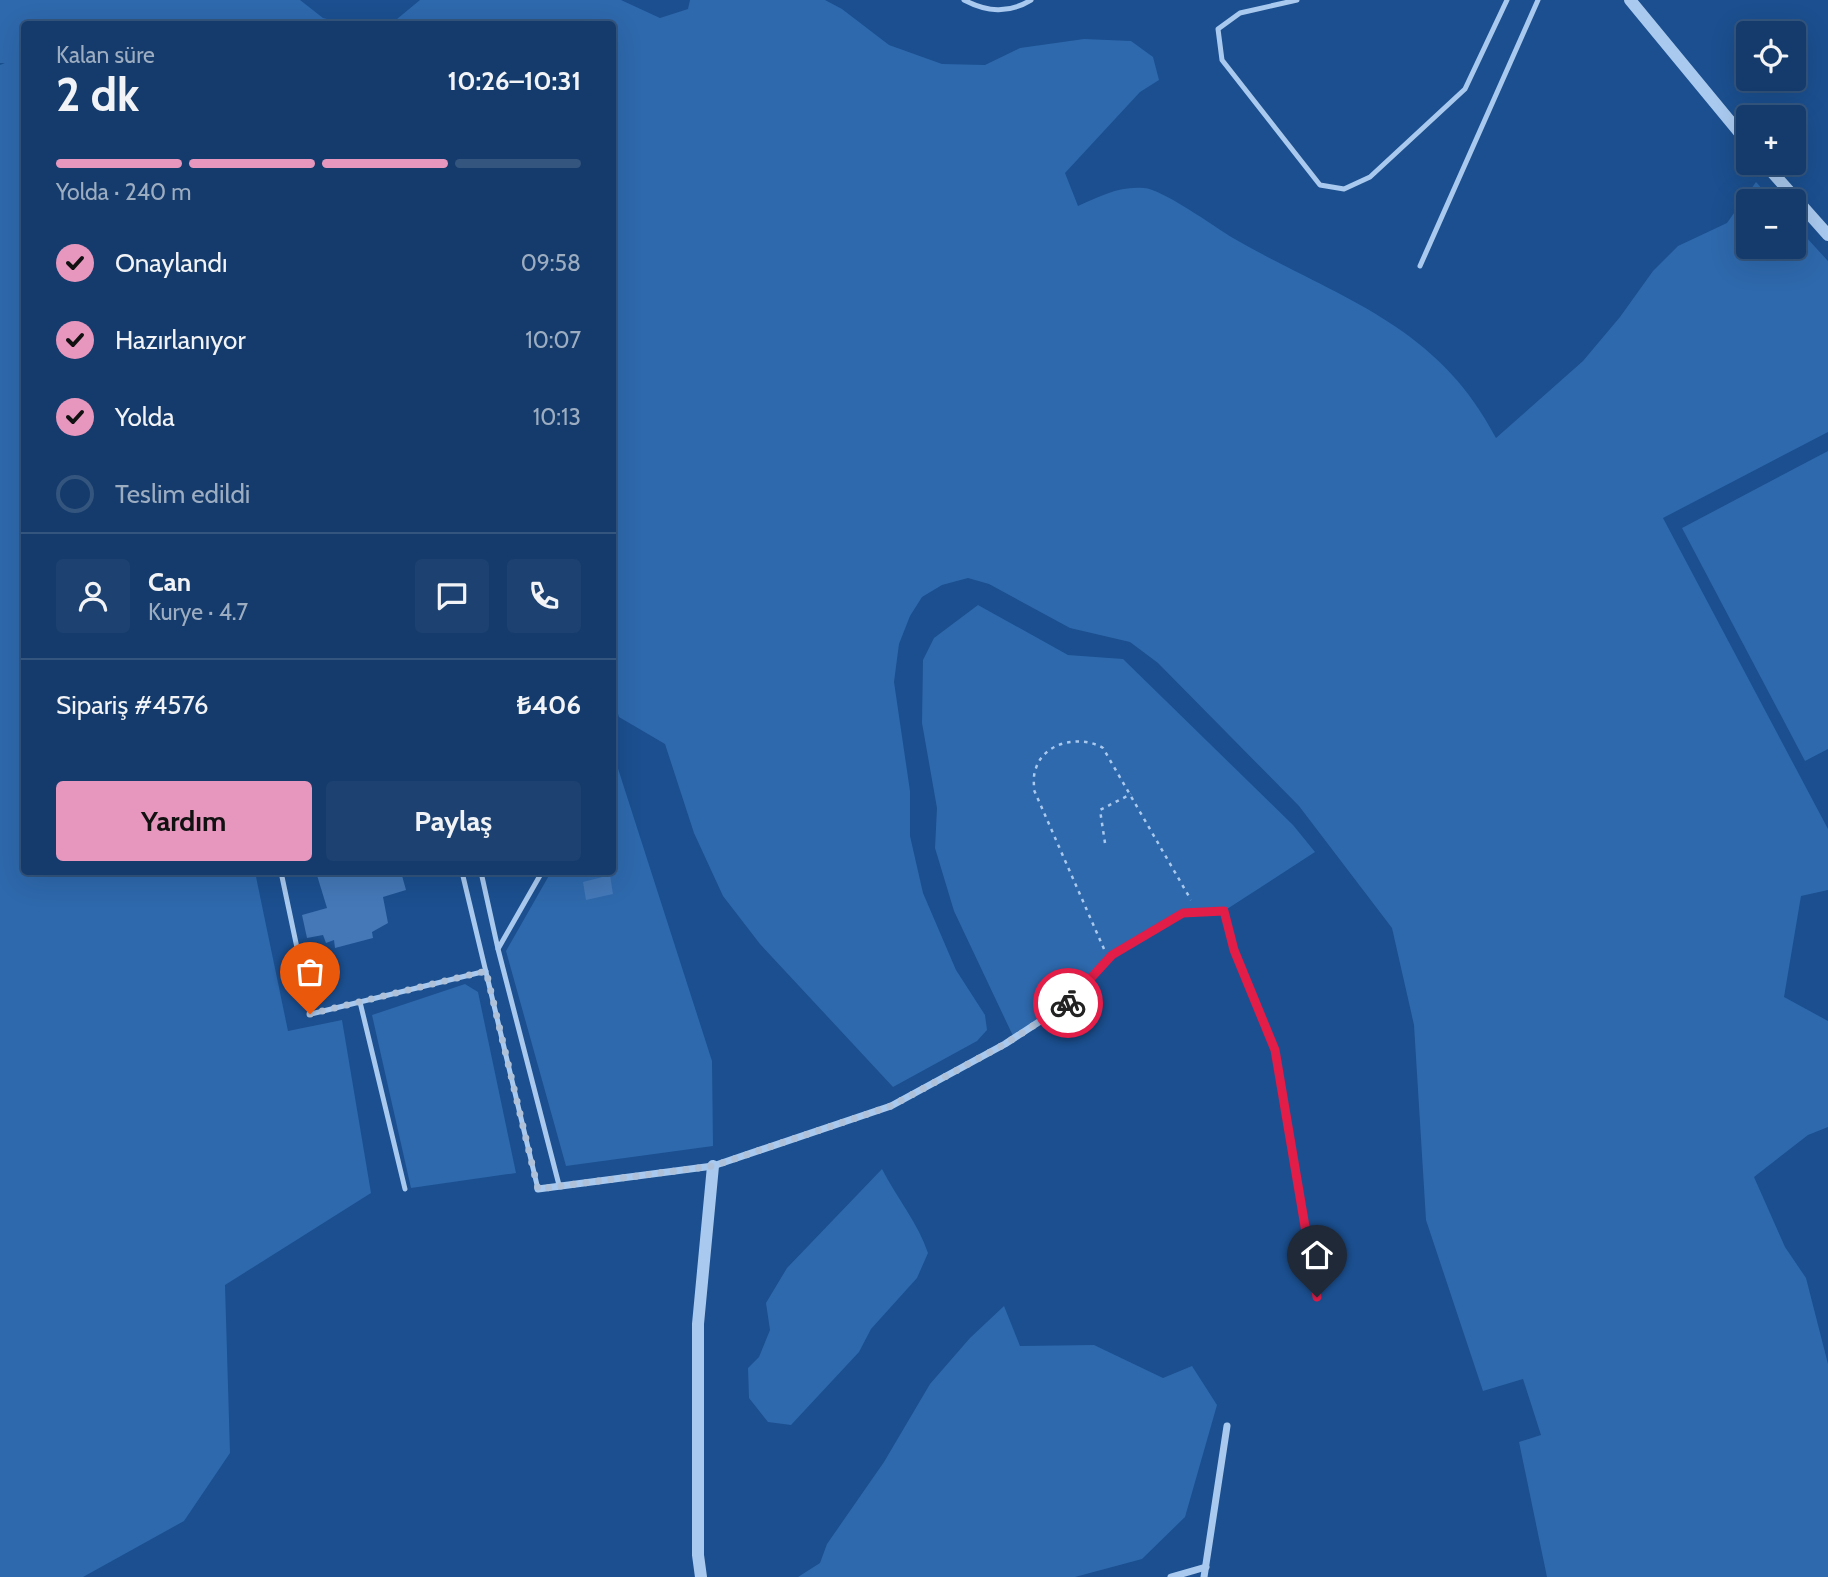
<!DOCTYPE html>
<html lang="tr">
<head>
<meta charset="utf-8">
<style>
	:root { --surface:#143b6b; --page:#1d4271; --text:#f1f3f6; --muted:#9dadc1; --line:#33557e; --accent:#e797bd }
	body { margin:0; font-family:Cabin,sans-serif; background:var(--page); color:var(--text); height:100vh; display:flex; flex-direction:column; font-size:26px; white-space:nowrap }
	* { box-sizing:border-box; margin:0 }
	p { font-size:23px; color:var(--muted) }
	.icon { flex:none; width:38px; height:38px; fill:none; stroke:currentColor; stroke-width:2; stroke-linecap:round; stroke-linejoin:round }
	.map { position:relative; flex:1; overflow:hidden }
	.details { position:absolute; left:21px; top:21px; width:595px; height:854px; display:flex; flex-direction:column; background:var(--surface); border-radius:7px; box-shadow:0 7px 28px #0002,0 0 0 2px var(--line) }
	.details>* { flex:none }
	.fabs { position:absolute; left:1736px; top:21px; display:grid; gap:14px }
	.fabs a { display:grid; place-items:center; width:70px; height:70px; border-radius:7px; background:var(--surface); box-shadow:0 7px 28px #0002,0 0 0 2px var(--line); font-size:35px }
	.pin { position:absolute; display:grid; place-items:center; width:60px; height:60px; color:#fff; margin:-72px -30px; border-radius:50% 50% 50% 0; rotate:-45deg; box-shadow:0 0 7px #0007 }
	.pin .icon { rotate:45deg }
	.courier { position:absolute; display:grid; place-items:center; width:70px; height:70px; margin:-35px; border:5px solid #e11d48; border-radius:50%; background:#fff; color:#222; box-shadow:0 2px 9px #0007 }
	.head em { font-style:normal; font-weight:800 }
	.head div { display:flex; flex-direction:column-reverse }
	.head { display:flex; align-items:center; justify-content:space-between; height:119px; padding:0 35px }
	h1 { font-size:46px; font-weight:800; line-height:52px }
	.bar { display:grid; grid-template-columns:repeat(4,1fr); gap:10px 7px; align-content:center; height:84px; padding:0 35px }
	.bar i { height:9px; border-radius:5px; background:var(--line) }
	.bar .active { background:var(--accent) }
	.bar p { grid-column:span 4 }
	.line { display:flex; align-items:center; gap:18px; padding:0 35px; border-top:2px solid var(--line) }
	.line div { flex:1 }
	.round { display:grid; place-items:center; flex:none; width:74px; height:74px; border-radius:7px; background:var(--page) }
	ol { padding:0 35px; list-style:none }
	li { display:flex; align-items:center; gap:21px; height:77px }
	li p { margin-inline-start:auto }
	li .icon { padding:7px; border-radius:50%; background:var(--accent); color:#111; stroke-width:4 }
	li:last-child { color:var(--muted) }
	li i { width:38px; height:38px; border:4px solid var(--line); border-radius:50% }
	.primary-button { display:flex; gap:14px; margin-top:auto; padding:14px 35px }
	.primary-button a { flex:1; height:80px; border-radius:7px; background:var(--accent); color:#111; font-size:28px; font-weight:800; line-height:80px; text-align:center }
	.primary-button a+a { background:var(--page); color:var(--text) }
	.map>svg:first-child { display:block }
	.green { fill:#2e69ad }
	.building { fill:#4478b7 }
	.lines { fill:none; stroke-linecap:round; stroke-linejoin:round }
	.path { stroke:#a9c9ee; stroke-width:2.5; stroke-dasharray:3.5 5; stroke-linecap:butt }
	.service { stroke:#a9c9ee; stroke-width:5 }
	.minor { stroke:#a9c9ee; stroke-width:7 }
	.tertiary { stroke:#a9c9ee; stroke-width:12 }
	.done { stroke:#afc1d8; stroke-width:7; stroke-dasharray:0 12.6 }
	.route { stroke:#e11d48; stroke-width:9 }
</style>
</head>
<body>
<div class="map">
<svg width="1828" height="1577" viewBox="0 0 1828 1577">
	<rect width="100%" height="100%" fill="#1b4f8f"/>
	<g class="green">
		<polygon points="0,0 300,0 323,18 347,24 24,24 24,872 255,872 288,1031 342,1020 371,1193 225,1285 230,1453 184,1521 83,1577 0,1577 0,65 5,63 0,63"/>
		<path d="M420,0H621L660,18L688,9L690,0H825L842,9L889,45L942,64L985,65L1020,48L1084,39L1131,41L1153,57L1159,80L1140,92L1065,173L1078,206C1101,196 1119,186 1144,188C1162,189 1215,227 1233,238C1335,297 1436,322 1496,438L1583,361L1620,317L1653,271L1678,246L1727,223L1756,182L1773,201H1748V247H1794V224L1828,261V432L1663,518L1828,829V890L1801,896L1784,997L1828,1021V1127L1808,1135L1754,1177L1785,1247L1806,1278L1828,1364V1577H1547L1519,1442L1541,1435L1523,1379L1483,1391L1426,1220L1414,1025L1392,928L1299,806L1158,663L1130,642L1070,628L989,584L968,578L942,585L922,597L910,616L899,644L894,682L910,791V836L923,893L956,970L985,1015L987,1030L977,1041L893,1087L760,944L723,896L694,833L665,744L619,717L613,698L612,24H391Z"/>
		<polygon points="1828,451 1828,749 1805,761 1682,528"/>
		<polygon points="978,605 1068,655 1123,659 1293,825 1315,852 1224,911 1183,913 1112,955 1068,1003 1014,1038 954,911 935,848 937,808 922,723 923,660 934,638"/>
		<polygon points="613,753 712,1061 713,1146 566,1166 506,951 551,872 612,872"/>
		<polygon points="465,984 478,992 516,1173 411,1188 372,1015"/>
		<path d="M882,1169C897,1198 918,1223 928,1253L917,1278L871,1329L859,1352L791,1425L768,1422L749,1398L748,1368L759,1357L770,1330L766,1303L787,1268Z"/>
		<polygon points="1004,1306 1020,1346 1094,1345 1163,1378 1192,1366 1217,1405 1185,1517 1142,1559 1075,1577 798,1577 820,1563 827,1544 884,1462 930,1384 970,1338"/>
	</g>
	<g class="building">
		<polygon points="316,872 401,872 406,890 383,897 388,923 372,932 373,938 335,948 334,940 326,943 323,935 307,938 302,915 327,908"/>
		<polygon points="610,875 613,894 586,900 583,882"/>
	</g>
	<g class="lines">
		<g class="path">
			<polyline points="1105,843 1100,810 1131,794"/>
			<path d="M1104,949L1034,790C1034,783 1033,775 1036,768C1045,741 1082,735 1103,748L1191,900"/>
		</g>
		<g class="service">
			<path d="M964,0C987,12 1008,14 1031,0"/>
			<polyline points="1297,0 1240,13 1218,29 1222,60 1320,185 1344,189 1370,177 1465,89 1507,0"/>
			<polyline points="1420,266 1538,0"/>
			<polyline points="281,872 311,1014 486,971"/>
			<polyline points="462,872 538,1189"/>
			<polyline points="481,872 498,949"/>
			<polyline points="542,872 498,949 559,1185"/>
			<polyline points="360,1002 405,1189"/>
		</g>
		<g class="minor">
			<polyline points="538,1189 713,1166 891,1106 1005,1044 1068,1003 1112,955 1183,913 1224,911 1234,950 1275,1050 1317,1297"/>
			<polyline points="1171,1577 1206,1567"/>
			<polyline points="1204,1577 1227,1426"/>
		</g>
		<g class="tertiary">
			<polyline points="1630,0 1748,143"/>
			<polyline points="1764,163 1828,235"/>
			<polyline points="701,1577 698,1555 698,1324 713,1166"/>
		</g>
	</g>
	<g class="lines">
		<polyline class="done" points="310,1014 486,971 538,1189 713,1166 891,1106 1005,1044 1068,1003"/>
		<polyline class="route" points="1068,1003 1112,955 1183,913 1224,911 1234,950 1275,1050 1317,1297"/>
	</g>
</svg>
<div class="fabs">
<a><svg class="icon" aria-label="locate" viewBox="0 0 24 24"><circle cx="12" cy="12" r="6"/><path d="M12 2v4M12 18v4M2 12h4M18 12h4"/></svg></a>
<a>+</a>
<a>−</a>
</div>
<div class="pin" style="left:310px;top:1014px;background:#ea580c"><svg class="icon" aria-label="bag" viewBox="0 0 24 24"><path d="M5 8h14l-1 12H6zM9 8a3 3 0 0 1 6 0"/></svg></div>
<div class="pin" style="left:1317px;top:1297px;background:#1f2937"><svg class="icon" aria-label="home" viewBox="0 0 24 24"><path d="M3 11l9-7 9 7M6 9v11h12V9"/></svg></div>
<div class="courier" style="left:1068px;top:1003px"><svg class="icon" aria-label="bike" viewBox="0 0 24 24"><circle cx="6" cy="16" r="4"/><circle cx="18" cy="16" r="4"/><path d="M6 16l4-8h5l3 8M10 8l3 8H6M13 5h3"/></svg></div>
<section class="details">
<div class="head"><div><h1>2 dk</h1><p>Kalan süre</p></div><em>10:26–10:31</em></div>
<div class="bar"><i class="active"></i><i class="active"></i><i class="active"></i><i></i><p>Yolda · 240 m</p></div>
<ol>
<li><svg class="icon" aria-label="check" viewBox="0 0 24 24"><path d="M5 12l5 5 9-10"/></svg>Onaylandı<p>09:58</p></li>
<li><svg class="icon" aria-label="check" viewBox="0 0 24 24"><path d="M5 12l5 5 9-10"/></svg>Hazırlanıyor<p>10:07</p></li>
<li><svg class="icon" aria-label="check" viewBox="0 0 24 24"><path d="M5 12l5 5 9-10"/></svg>Yolda<p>10:13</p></li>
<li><i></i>Teslim edildi</li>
</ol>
<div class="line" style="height:126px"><a class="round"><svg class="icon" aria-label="person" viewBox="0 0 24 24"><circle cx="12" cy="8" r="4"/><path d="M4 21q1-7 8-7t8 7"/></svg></a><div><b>Can</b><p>Kurye · 4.7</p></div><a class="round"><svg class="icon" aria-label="chat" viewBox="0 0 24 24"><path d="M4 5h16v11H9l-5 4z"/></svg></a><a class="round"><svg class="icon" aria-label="phone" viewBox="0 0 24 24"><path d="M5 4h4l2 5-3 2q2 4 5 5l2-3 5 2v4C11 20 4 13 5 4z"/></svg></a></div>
<div class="line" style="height:91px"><div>Sipariş #4576</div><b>₺406</b></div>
<div class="primary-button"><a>Yardım</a><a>Paylaş</a></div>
</section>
</div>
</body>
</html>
